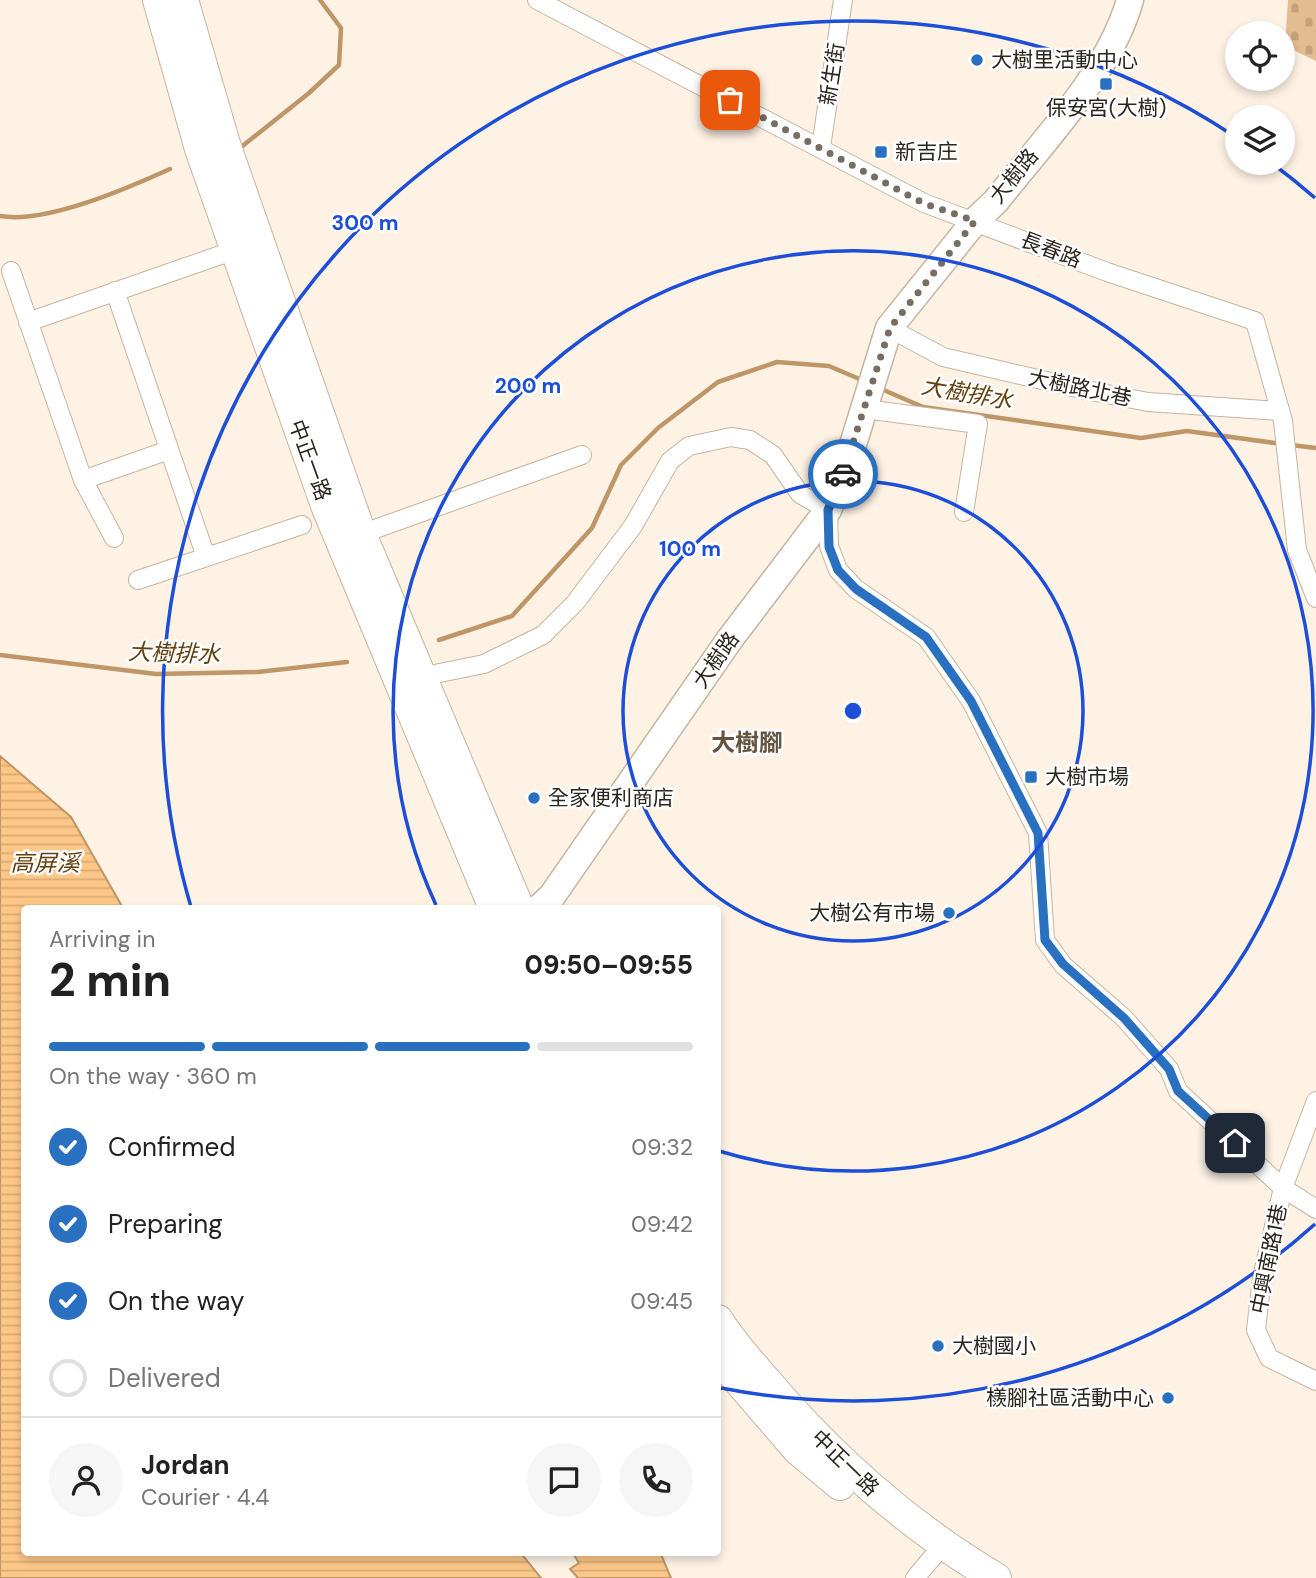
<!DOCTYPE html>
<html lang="en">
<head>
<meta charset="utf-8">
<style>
	:root { --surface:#fff; --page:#f6f6f6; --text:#222; --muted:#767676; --line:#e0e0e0; --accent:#2970c0 }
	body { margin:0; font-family:"DM Sans","Noto Sans TC",sans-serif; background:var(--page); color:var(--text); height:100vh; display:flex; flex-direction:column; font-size:26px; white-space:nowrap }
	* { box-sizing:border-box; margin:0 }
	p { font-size:23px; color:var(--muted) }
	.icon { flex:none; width:38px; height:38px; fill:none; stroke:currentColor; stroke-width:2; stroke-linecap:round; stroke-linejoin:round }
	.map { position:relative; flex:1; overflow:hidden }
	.side { position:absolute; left:21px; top:905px; width:700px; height:651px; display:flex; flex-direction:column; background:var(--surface); border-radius:7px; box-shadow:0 4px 10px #0003 }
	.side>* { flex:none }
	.controls { position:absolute; left:1225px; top:21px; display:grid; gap:14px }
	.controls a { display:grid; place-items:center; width:70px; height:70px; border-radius:50%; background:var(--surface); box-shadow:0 4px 10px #0003; font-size:35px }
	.pin { position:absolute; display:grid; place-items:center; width:60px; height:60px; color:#fff; margin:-30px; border-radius:14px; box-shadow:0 4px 10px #0006 }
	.courier { position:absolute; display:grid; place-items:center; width:70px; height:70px; margin:-35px; border:5px solid #2970c0; border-radius:50%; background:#fff; color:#222; box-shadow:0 2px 9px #0007 }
	.summary em { font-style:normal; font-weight:800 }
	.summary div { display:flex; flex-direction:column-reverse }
	.summary { display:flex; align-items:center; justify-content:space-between; height:119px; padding:0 28px }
	h1 { font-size:46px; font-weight:800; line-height:52px }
	.bar { display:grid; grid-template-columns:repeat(4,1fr); gap:10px 7px; align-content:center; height:84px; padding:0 28px }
	.bar i { height:9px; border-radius:5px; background:var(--line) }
	.bar .current { background:var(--accent) }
	.bar p { grid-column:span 4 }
	.line { display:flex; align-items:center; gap:18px; padding:0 28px; border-top:2px solid var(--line) }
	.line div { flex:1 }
	.round { display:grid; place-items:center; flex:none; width:74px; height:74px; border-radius:37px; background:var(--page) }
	ol { padding:0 28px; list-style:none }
	li { display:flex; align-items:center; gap:21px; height:77px }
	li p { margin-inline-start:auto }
	li .icon { padding:7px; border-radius:50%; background:var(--accent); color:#fff; stroke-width:4 }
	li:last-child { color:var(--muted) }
	li i { width:38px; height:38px; border:4px solid var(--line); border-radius:50% }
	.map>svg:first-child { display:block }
	.cemetery { fill:url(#cemetery-stones) }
	.water { fill:url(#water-rules); stroke:#be9667; stroke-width:2 }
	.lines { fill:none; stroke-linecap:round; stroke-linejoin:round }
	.stream { stroke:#be9667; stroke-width:4.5 }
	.street-casing { stroke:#c7b49f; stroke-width:20 }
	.secondary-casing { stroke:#c7b49f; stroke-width:29 }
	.primary-casing { stroke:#c7b49f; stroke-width:32 }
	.street { stroke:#fff; stroke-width:18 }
	.secondary { stroke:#fff; stroke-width:26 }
	.primary { stroke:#fff; stroke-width:30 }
	.done { stroke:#766d63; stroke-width:7; stroke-dasharray:0 12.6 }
	.route { stroke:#2970c0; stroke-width:9 }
	.ring { fill:none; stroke:#1d4ed8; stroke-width:3.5 }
	.poi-dot { fill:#2970c0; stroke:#fff; stroke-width:2.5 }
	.labels { text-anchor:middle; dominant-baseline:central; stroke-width:5; stroke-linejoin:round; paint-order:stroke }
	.poi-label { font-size:21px; fill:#2c251d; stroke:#fff; text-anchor:start }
	.street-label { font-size:21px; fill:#2c251d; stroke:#fff }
	.water-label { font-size:23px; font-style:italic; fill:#654111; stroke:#fff }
	.quarter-label { font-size:24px; font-weight:bold; fill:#645441; stroke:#fff }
	.centre { fill:#1d4ed8; stroke:#fff; stroke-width:3.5 }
	.ring-label { font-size:21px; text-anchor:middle; font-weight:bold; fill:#1d4ed8; stroke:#fff; stroke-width:5; stroke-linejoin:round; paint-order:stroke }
</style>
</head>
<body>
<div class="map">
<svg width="1316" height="1578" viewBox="0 0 1316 1578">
	<defs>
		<pattern id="cemetery-stones" width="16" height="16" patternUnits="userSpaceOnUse" patternTransform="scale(1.75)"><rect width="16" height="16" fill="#e3bc8f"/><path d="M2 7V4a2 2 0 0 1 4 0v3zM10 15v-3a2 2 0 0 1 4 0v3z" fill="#c3a17b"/></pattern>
		<pattern id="water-rules" width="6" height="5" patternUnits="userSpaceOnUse" patternTransform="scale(1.75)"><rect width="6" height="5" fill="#fdc787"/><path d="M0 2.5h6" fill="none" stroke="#d9ab74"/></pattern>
	</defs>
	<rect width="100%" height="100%" fill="#fef2e5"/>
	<polygon class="cemetery" points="1288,0 1316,0 1316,61 1285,46"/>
	<g class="water">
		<polygon points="0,756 71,817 123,908 24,908 24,1552 520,1552 541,1578 0,1578"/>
		<polygon points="572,1552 660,1552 671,1578 578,1578 570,1569 579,1563"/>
	</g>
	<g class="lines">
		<g class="stream">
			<polyline points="240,148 309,93 339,65 341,28 320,0"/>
			<path d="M0,216C46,224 128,188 170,169"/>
			<polyline points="879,388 923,407 1141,438 1187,431 1282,444"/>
			<polyline points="1291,445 1316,448"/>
			<polyline points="439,640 512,616 592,528 621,465 658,428 718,382 777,362 829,366 864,381"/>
			<polyline points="0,655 156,674 258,672 347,662"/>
		</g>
		<defs>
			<g id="street">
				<polyline points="537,0 924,203 1107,272 1255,321 1283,421 1297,550 1316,598"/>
				<polyline points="821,147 843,0"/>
				<polyline points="11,271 83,480 114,538"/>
				<polyline points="115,291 206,557"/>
				<polyline points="28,322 235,250"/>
				<polyline points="889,328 943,357 1081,389 1148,402 1280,411"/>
				<polyline points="865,409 978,424 964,512"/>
				<polyline points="83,480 169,450"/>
				<polyline points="361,534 582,455"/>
				<polyline points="138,580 302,525"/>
				<polyline points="415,678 484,664 543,635 575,603 633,526 670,461 689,446 731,437 750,440 773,455 800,494 828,510 829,546 838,570 856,589 926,637 971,701 1038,833 1045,940 1063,965 1124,1018 1169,1069 1178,1091 1283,1188 1316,1209"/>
				<polyline points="1316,1101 1283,1188 1262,1277 1256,1330 1269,1358 1316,1381"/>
				<polyline points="915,1578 942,1546"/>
			</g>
			<path id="secondary" d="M539,908L552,896L730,639L828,510L846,467L889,328L975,221L996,201C1043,141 1109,74 1130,0"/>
			<g id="primary">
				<polyline points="158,0 200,149 327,508 494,908"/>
				<polyline points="183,0 225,144 361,534 519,908"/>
				<path d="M718,1320C732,1343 751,1363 768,1383C835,1461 908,1526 996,1578"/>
				<polyline points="718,1357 798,1450 840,1485"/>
			</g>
		</defs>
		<use href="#street" class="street-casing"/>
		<use href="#secondary" class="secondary-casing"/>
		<use href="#primary" class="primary-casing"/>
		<use href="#street" class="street"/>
		<use href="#secondary" class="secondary"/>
		<use href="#primary" class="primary"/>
	</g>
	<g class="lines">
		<polyline class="done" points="730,100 923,203 975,221 890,328 843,474"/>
		<polyline class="route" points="843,474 828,510 829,547 838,570 856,589 926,637 971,701 1038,833 1045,940 1063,964 1124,1018 1169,1069 1178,1091 1235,1143"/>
	</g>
	<g class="ring">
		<circle cx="853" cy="711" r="230"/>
		<path d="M436 905A460 460 0 1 1 719 1151"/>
		<path d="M1315 1224A690 690 0 0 1 721 1388M191 907A690 690 0 0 1 1234 136M1273 164A690 690 0 0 1 1315 198"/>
	</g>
	<g class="poi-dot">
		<circle cx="977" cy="60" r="7"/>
		<rect x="1099" y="77" width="14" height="14" rx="3.5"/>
		<rect x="874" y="145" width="14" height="14" rx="3.5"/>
		<rect x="1024" y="770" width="14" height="14" rx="3.5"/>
		<circle cx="534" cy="798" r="7"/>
		<circle cx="949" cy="913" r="7"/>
		<circle cx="938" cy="1346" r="7"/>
		<circle cx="1168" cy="1398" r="7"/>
	</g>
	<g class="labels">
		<g class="poi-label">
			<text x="991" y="60">大樹里活動中心</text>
			<text x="1106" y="108" text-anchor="middle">保安宮(大樹)</text>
			<text x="895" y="152">新吉庄</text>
			<text x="1045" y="777">大樹市場</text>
			<text x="548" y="798">全家便利商店</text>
			<text x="935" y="913" text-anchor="end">大樹公有市場</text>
			<text x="952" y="1346">大樹國小</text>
			<text x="1154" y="1398" text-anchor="end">檨腳社區活動中心</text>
		</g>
		<g class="street-label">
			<text transform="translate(832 74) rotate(-81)">新生街</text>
			<text transform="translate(1014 176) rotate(-51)">大樹路</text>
			<text transform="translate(1051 250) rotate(21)">長春路</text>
			<text transform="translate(1080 388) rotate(12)">大樹路北巷</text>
			<text transform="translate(310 460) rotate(70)">中正一路</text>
			<text transform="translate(716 660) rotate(-55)">大樹路</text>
			<text transform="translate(1269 1259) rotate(-79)">中興南路1巷</text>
			<text transform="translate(845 1463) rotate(44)">中正一路</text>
		</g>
		<g class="water-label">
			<text transform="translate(967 393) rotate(10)">大樹排水</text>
			<text transform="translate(174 653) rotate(2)">大樹排水</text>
			<text x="45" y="863">高屏溪</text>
		</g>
		<g class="quarter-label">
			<text x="747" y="742">大樹腳</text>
		</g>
	</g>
	<circle cx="853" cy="711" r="10" class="centre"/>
	<g class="ring-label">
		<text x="365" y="230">300 m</text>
		<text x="528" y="393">200 m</text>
		<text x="690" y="556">100 m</text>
	</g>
</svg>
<div class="controls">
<a><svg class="icon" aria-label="locate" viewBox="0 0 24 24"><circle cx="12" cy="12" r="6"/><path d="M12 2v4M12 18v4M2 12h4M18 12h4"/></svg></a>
<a><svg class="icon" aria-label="layers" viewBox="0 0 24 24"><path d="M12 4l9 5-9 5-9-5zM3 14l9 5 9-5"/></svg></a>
</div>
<div class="pin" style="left:730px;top:100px;background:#ea580c"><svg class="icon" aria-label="bag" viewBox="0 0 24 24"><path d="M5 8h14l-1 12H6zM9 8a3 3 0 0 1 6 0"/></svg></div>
<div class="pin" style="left:1235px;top:1143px;background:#1f2937"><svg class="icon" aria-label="home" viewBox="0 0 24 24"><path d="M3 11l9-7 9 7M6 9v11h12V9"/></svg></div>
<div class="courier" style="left:843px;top:474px"><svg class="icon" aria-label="car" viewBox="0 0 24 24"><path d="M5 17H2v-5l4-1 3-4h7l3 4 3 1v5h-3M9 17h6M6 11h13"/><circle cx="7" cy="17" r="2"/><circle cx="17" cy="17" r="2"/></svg></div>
<section class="side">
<div class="summary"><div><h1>2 min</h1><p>Arriving in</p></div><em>09:50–09:55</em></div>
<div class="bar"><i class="current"></i><i class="current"></i><i class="current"></i><i></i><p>On the way · 360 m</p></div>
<ol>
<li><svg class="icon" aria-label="check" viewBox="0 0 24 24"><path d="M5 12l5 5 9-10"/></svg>Confirmed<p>09:32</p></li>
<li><svg class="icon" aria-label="check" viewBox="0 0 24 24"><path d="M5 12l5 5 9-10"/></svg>Preparing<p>09:42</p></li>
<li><svg class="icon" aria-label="check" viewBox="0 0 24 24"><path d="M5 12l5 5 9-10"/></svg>On the way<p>09:45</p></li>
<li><i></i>Delivered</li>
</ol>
<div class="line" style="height:126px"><a class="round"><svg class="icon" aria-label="person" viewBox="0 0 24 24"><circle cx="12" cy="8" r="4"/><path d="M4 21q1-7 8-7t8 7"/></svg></a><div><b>Jordan</b><p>Courier · 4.4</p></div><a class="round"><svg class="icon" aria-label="chat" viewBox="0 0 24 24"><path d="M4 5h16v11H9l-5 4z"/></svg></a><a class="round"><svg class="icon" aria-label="phone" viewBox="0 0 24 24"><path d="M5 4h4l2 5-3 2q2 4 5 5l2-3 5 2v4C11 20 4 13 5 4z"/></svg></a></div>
</section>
</div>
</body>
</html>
